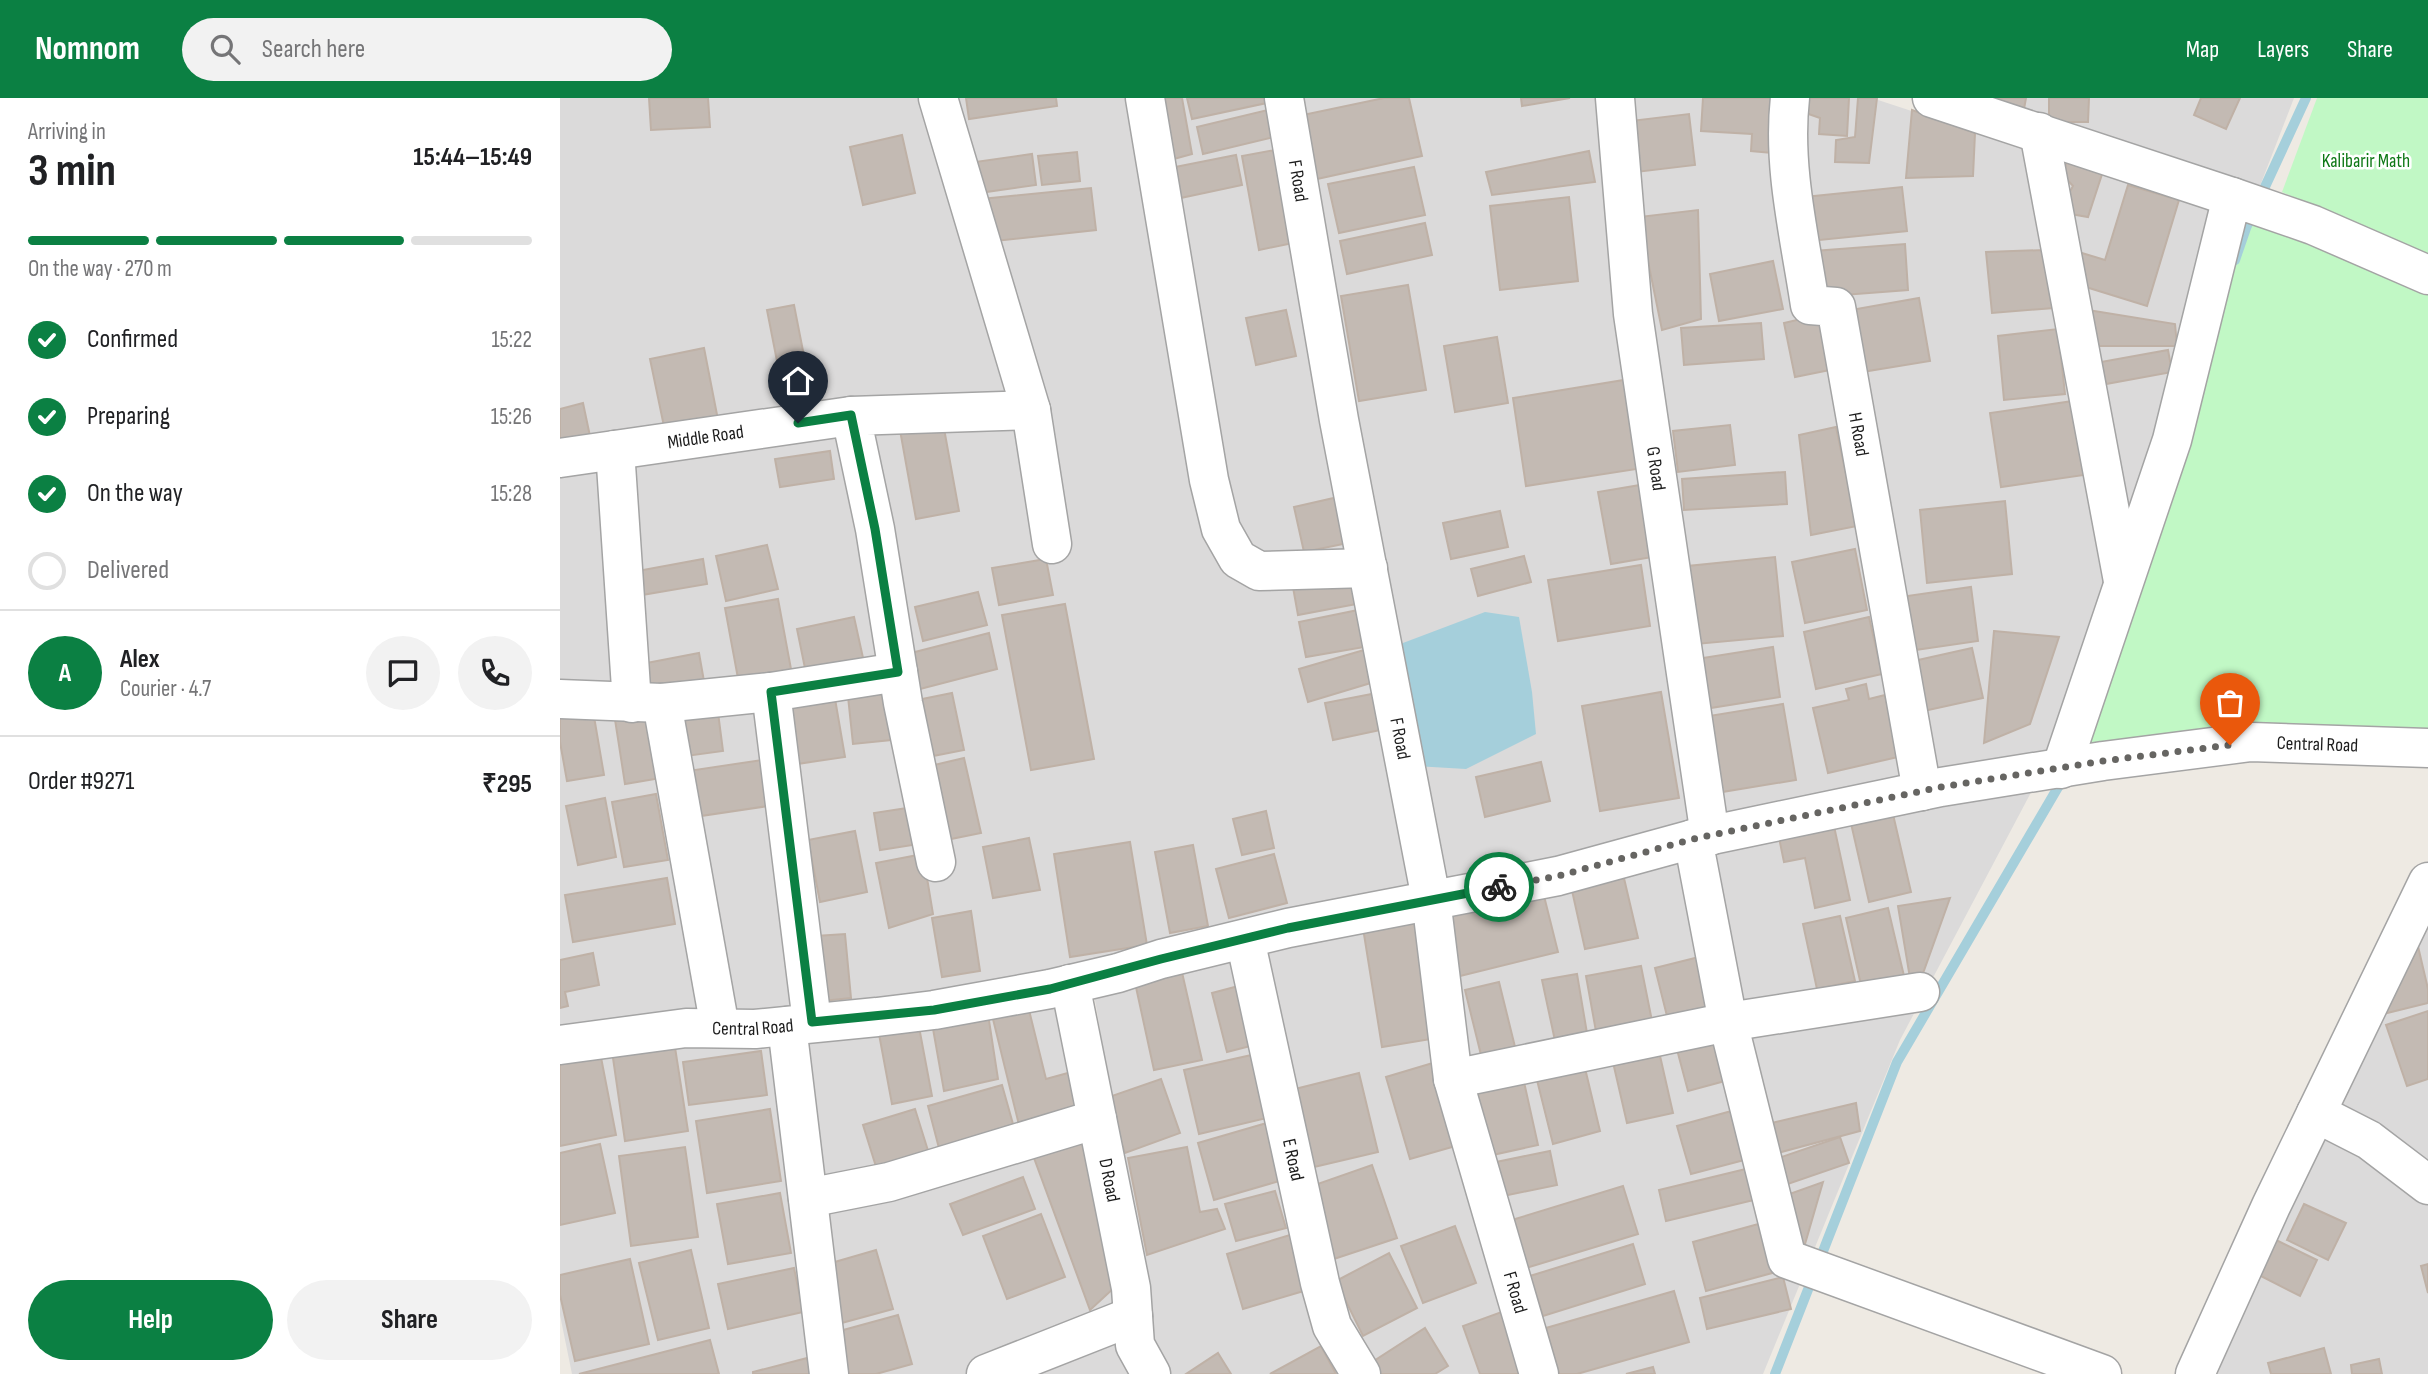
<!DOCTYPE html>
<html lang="en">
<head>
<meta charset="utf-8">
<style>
	:root { --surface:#fff; --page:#f2f2f2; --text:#202124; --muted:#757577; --line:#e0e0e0; --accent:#0b8043 }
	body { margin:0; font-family:"Sofia Sans Condensed",sans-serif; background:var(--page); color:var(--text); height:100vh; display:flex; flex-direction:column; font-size:26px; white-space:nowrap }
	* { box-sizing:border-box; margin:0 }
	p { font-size:23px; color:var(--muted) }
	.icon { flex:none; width:38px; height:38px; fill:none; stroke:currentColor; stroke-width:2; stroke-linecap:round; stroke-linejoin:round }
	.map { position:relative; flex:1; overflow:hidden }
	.sheet { display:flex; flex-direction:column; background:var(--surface); width:560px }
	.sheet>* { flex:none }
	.pin { position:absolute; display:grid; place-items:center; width:60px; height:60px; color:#fff; margin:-72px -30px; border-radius:50% 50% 50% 0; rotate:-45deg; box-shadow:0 0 7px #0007 }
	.pin .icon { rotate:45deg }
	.courier { position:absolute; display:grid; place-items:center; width:70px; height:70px; margin:-35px; border:5px solid #0b8043; border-radius:50%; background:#fff; color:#222; box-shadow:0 2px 9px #0007 }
	.head em { font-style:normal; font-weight:700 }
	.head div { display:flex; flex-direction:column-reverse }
	.head { display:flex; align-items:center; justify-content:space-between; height:119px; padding:0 28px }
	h1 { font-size:46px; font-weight:700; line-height:52px }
	.bar { display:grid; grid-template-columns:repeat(4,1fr); gap:10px 7px; align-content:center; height:84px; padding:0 28px }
	.bar i { height:9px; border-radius:5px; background:var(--line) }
	.bar .on { background:var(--accent) }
	.bar p { grid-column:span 4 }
	.line { display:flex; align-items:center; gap:18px; padding:0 28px; border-top:2px solid var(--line) }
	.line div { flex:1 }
	.round { display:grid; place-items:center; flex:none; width:74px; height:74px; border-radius:37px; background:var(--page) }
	ol { padding:0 28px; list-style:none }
	li { display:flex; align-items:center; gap:21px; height:77px }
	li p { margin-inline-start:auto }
	li .icon { padding:7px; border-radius:50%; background:var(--accent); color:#fff; stroke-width:4 }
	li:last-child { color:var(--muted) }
	li i { width:38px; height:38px; border:4px solid var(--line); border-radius:50% }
	.cta { display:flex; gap:14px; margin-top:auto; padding:14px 28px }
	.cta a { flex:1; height:80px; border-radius:42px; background:var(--accent); color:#fff; font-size:28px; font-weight:700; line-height:80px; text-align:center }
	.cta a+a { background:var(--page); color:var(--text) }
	header { display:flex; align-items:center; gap:42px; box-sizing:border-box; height:98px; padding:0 35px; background:var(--accent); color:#fff }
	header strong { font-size:33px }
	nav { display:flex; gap:38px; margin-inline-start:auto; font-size:24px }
	.search { width:490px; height:63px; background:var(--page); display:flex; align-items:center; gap:18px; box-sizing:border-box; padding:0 24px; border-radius:38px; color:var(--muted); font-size:26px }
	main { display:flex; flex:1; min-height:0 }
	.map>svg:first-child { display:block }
	.residential { fill:#dbdada }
	.park { fill:#c1f8c5 }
	.water { fill:#a5cfdb }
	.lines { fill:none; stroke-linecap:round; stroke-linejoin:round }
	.stream { stroke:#a5cfdb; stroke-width:10 }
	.building { fill:#c3bab3; stroke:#bfb1a6; stroke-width:2 }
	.minor-casing { stroke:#a4a4a4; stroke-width:41 }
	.tertiary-casing { stroke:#a4a4a4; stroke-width:41 }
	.minor { stroke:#fff; stroke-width:38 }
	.tertiary { stroke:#fff; stroke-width:38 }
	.done { stroke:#666562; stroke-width:7; stroke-dasharray:0 12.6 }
	.route { stroke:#0b8043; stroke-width:9 }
	.labels { text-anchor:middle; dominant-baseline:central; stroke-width:5; stroke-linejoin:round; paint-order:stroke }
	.park-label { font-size:19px; fill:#0e7816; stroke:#fff }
	.street-label { font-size:19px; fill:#1d1d1d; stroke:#fff }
</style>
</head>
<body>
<header>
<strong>Nomnom</strong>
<div class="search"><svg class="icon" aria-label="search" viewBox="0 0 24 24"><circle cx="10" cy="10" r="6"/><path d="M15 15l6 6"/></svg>Search here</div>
<nav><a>Map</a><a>Layers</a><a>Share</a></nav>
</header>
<main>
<section class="sheet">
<div class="head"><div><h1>3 min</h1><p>Arriving in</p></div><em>15:44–15:49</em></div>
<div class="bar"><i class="on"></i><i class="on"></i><i class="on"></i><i></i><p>On the way · 270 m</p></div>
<ol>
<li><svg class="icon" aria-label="check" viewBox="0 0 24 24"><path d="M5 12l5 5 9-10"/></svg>Confirmed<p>15:22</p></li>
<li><svg class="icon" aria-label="check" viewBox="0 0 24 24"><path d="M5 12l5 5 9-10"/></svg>Preparing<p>15:26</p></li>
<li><svg class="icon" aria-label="check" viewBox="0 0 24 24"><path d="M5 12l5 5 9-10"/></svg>On the way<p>15:28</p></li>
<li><i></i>Delivered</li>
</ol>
<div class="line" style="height:126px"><b class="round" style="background:var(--accent);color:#fff">A</b><div><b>Alex</b><p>Courier · 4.7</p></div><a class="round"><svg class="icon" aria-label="chat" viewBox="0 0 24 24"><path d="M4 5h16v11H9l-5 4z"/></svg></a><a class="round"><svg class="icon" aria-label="phone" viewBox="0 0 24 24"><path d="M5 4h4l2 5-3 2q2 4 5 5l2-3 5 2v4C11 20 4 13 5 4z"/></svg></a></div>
<div class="line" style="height:91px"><div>Order #9271</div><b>₹295</b></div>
<div class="cta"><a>Help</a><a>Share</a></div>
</section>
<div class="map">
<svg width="1868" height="1276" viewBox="0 0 1868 1276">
	<rect width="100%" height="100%" fill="#eeeae3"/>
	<g class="residential">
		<polygon points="0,0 367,0 459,297 0,345"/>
		<polygon points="397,0 710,0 860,790 370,903 0,930 0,374 243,341 487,315"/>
		<polygon points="733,0 1312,0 1656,113 1578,399 1496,654 1166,719 882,785"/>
		<polygon points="1432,0 1734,0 1698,93"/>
		<polygon points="1476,685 1340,942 1203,1276 610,1276 592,1241 534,896 742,842"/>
		<polygon points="1868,813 1868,1276 1654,1276"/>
		<polygon points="500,900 581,1276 12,1276 0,1217 0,959 140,933 207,951"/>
	</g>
	<g class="park">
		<polygon points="1757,0 1868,0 1868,158 1722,94"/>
		<polygon points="1681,111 1868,188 1868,637 1517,660"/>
	</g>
	<polygon class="water" points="925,514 959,519 972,594 976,636 906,671 855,668 835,548"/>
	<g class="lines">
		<g class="stream">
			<polyline points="1675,162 1686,130 1746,0"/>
			<polyline points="1215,1276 1337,964 1504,679"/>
		</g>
	</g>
	<g class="building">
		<polygon points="89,0 148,0 150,29 91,32"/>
		<polygon points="406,0 496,0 497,8 409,21"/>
		<polygon points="605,0 622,0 632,56 603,64 591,2"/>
		<polygon points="627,0 715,0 716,3 632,21"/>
		<polygon points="824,0 849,0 862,58 757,81 743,17"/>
		<polygon points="961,0 1010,0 962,8"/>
		<polygon points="1143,0 1214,0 1212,55 1191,53 1192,36 1141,33"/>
		<polygon points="1241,0 1289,0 1287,38 1259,36 1260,20 1240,13"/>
		<polygon points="1298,0 1317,0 1309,65 1275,64 1276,42 1295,39"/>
		<polygon points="1399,0 1466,0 1464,11"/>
		<polygon points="1489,0 1529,0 1528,24 1489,24"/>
		<polygon points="1641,0 1680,0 1666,31 1634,17"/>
		<polygon points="716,10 722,37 643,56 637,29"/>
		<polygon points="1352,12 1415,35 1413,78 1346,80"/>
		<polygon points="1129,16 1135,67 1068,75 1062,24"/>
		<polygon points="342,37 355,95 303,107 290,49"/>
		<polygon points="726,50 743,143 699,152 682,58"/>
		<polygon points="1029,53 1035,84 932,97 926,74"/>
		<polygon points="517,54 520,83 482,87 478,58"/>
		<polygon points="1511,54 1545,67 1528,119 1499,114 1513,88 1502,76"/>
		<polygon points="472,56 476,87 419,95 415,64"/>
		<polygon points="676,57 682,87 616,101 610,70"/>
		<polygon points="854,69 865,117 779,135 768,86"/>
		<polygon points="1568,87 1619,102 1587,208 1513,185 1522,155 1545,162"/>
		<polygon points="1342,89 1347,133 1250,143 1245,99"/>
		<polygon points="531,90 536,132 426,144 422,101"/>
		<polygon points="1009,99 1018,183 940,192 930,108"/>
		<polygon points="1138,112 1141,221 1102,232 1079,119"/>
		<polygon points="865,125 872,157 787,176 780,143"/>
		<polygon points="1345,146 1348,192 1257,199 1254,153"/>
		<polygon points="1484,152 1494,210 1432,215 1426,154"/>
		<polygon points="1213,163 1223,211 1159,223 1150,176"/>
		<polygon points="848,187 866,292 799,303 781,198"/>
		<polygon points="1359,200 1370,263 1302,274 1291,212"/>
		<polygon points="234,207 253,304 226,309 207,212"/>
		<polygon points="726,212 736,258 696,267 686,220"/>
		<polygon points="1528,212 1615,226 1617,248 1528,248"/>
		<polygon points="1263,216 1275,271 1235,279 1224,225"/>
		<polygon points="1201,225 1204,261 1124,267 1121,230"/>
		<polygon points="1498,231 1505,296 1444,302 1438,238"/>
		<polygon points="937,239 948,305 895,314 884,248"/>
		<polygon points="144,250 159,327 106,338 90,261"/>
		<polygon points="1608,252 1612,274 1546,286 1541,264"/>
		<polygon points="1070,281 1083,370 966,388 953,300"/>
		<polygon points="1513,303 1524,377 1441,389 1430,315"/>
		<polygon points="23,305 31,343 0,350 0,311"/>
		<polygon points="383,325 399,413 356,421 340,332"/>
		<polygon points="1170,327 1175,367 1118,374 1113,333"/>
		<polygon points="1276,329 1297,428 1251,437 1239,337"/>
		<polygon points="270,353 274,381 220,389 215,361"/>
		<polygon points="1225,374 1227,406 1124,412 1122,381"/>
		<polygon points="1092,385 1104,457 1051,466 1038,394"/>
		<polygon points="778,399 788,445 744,454 734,409"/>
		<polygon points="1445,403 1452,476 1367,485 1360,412"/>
		<polygon points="940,413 948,449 891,461 883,425"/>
		<polygon points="207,447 218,491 166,503 156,458"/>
		<polygon points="1295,451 1307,512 1245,525 1232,464"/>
		<polygon points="792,455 802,505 738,517 729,467"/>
		<polygon points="964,458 971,484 918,498 911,471"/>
		<polygon points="1215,459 1223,538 1136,546 1128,468"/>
		<polygon points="143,461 147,486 76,498 72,474"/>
		<polygon points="486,461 493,497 439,507 432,470"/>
		<polygon points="1081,467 1090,528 998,543 988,482"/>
		<polygon points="1411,489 1418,543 1355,552 1347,498"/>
		<polygon points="418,494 427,527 363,543 355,509"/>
		<polygon points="218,501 233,582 180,591 165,510"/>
		<polygon points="505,506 534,661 471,672 442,517"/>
		<polygon points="803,511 810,548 746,559 739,524"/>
		<polygon points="294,519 305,569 247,580 237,531"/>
		<polygon points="1309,519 1322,576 1256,591 1244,534"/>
		<polygon points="1434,533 1499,539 1470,626 1424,645"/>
		<polygon points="429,535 437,571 360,591 351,555"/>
		<polygon points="1213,549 1220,599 1138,612 1130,562"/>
		<polygon points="1412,550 1423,600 1359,614 1349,564"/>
		<polygon points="804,552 814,584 748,604 739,571"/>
		<polygon points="139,555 145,589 83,601 76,567"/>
		<polygon points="335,584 341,641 293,646 287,589"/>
		<polygon points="1306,586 1309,601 1325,597 1338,659 1268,675 1253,610 1289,602 1286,591"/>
		<polygon points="1101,594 1119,700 1040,713 1022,608"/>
		<polygon points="274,595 285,659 237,666 227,602"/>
		<polygon points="392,595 404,652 368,659 357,602"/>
		<polygon points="817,595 825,631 773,642 765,605"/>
		<polygon points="1223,606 1236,682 1156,695 1143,619"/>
		<polygon points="32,607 44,677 7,683 0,644 0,613"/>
		<polygon points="157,607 163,653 119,659 112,613"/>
		<polygon points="97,609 107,679 65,686 54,615"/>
		<polygon points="404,660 421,735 386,742 370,668"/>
		<polygon points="209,661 215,707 134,719 128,673"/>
		<polygon points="981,664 990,703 925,719 916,679"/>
		<polygon points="96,696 108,762 64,769 52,704"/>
		<polygon points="45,700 56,759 18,767 6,708"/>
		<polygon points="354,709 359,746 320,752 314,715"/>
		<polygon points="1332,712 1351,794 1309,804 1290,721"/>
		<polygon points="706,713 714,750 682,757 673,721"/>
		<polygon points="1272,719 1290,802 1255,810 1245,760 1224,764 1217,730"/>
		<polygon points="295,733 307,794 260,804 248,742"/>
		<polygon points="469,740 480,792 433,800 423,749"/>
		<polygon points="570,744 587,847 510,859 494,756"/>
		<polygon points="633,747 648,828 610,835 595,754"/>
		<polygon points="363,756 373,816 329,830 316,765"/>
		<polygon points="714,756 727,805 669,820 656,771"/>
		<polygon points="1063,776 1078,840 1025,851 1011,788"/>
		<polygon points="107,780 115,826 13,844 5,797"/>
		<polygon points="982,790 998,854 900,878 884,815"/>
		<polygon points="1390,800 1362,878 1350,880 1338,808"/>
		<polygon points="1328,810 1344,878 1301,887 1286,820"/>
		<polygon points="411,813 420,873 382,879 372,820"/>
		<polygon points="1280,818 1295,883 1257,891 1243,826"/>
		<polygon points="857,821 877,940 822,949 803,830"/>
		<polygon points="1853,827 1868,891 1868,905 1823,916"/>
		<polygon points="285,836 291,900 262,903 256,838"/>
		<polygon points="33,855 39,887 5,894 8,908 0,910 0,862"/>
		<polygon points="1143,858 1159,922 1111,934 1095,870"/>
		<polygon points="1081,868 1093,928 1037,939 1026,878"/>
		<polygon points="621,870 642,962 594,972 574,880"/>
		<polygon points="1017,876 1029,947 997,952 982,882"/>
		<polygon points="939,884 957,957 923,965 905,892"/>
		<polygon points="686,886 702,945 667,954 652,895"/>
		<polygon points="468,908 486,981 515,973 524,1010 459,1027 432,917"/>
		<polygon points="1868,913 1868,981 1847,988 1826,927"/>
		<polygon points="428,916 438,981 384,993 372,925"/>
		<polygon points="359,929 372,998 332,1006 319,936"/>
		<polygon points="1152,934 1165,983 1128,993 1115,944"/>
		<polygon points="114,943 128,1033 65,1043 52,953"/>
		<polygon points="39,949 56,1037 0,1048 0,957"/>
		<polygon points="1098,949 1113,1015 1067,1025 1052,960"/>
		<polygon points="201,953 207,997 129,1007 123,964"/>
		<polygon points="696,956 711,1019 639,1036 624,972"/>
		<polygon points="876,964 899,1047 850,1061 826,979"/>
		<polygon points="1024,966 1040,1033 993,1046 976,978"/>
		<polygon points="799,975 818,1054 754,1069 735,991"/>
		<polygon points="601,981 620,1035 565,1055 546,1000"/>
		<polygon points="964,984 978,1047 919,1060 905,998"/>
		<polygon points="442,987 455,1033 380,1054 368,1008"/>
		<polygon points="1296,1005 1300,1033 1210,1057 1203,1027"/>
		<polygon points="210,1011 221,1083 147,1095 136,1023"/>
		<polygon points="355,1011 370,1059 318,1075 303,1027"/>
		<polygon points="1175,1012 1188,1061 1131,1076 1117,1028"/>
		<polygon points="710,1024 726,1081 654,1102 638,1045"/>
		<polygon points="519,1031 555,1189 530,1212 470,1049"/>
		<polygon points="1280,1039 1289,1065 1219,1089 1210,1063"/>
		<polygon points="40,1046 55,1115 0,1127 0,1055"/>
		<polygon points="125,1049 138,1139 71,1148 59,1058"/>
		<polygon points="627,1049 640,1114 657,1111 665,1131 587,1157 568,1060"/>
		<polygon points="990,1053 997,1087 938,1099 931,1065"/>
		<polygon points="812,1067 837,1140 771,1162 746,1090"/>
		<polygon points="1190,1070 1198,1101 1106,1123 1099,1092"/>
		<polygon points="463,1079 475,1111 403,1137 390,1106"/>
		<polygon points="1263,1084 1243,1153 1221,1099"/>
		<polygon points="1063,1088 1078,1136 966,1170 952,1122"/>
		<polygon points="715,1093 726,1130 676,1143 665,1106"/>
		<polygon points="220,1095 231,1155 168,1166 157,1106"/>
		<polygon points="1744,1106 1786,1125 1768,1162 1727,1142"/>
		<polygon points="481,1116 505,1179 447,1201 423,1138"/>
		<polygon points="1202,1125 1216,1174 1146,1193 1133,1144"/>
		<polygon points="895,1128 916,1185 863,1205 841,1148"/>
		<polygon points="730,1137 747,1192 683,1211 667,1156"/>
		<polygon points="1712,1140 1757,1162 1740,1198 1695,1175"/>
		<polygon points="1073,1146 1085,1186 983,1218 970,1178"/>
		<polygon points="131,1152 149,1230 98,1242 79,1165"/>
		<polygon points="316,1152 333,1211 278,1226 261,1168"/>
		<polygon points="829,1155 857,1210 803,1238 776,1183"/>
		<polygon points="70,1161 89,1246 15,1263 0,1197 0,1177"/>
		<polygon points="1868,1166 1868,1195 1861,1168"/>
		<polygon points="234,1170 243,1214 168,1231 158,1186"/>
		<polygon points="1223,1179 1231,1211 1147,1231 1140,1200"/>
		<polygon points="1114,1193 1129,1244 1017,1276 999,1276 986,1230"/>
		<polygon points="947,1212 961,1276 920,1276 903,1228"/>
		<polygon points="338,1217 352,1266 316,1276 289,1276 276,1234"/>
		<polygon points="865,1230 888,1268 875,1276 811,1276 806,1268"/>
		<polygon points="150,1242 159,1276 19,1276"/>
		<polygon points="761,1248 776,1276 710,1276"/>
		<polygon points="1764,1250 1771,1276 1711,1276 1708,1265"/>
		<polygon points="658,1255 671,1276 626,1276"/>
		<polygon points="247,1260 251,1276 193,1276 193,1274"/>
		<polygon points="1819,1261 1822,1276 1792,1276 1791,1267"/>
		<polygon points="1093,1269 1095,1276 1066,1276"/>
	</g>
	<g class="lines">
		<defs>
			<g id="minor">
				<polyline points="378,0 471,312 492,446"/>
				<polyline points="585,0 649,382 661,431 678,461 699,473 808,470"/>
				<path id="s1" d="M724,0L779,322L871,801L893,981L979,1276"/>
				<path id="s2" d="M1055,0L1073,216L1150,738"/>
				<path id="s3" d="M1230,0C1222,68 1240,140 1250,207L1276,209L1362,693"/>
				<polyline points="1372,0 1672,99"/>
				<polyline points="1479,34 1563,483"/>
				<polyline points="55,352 72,605"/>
				<path id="s4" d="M0,360L291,318"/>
				<polyline points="0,601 102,605 211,594"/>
				<polyline points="102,605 160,930"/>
				<polyline points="1501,671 1612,342 1672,99 1753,127 1868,177"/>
				<polyline points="1133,741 1168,924 1227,1161 1542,1276"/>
				<polyline points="376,764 343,605 315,431 291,318 471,312"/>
				<path id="s5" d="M685,841L760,1185L772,1228L801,1276"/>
				<path id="s6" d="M510,886L571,1190L575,1247L591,1276"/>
				<polyline points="252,924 211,594 338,574"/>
				<polyline points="227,928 269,1276"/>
				<polyline points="893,981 1168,924 1360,894"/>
				<polyline points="1756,1015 1809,1042 1868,1087"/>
				<polyline points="248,1100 329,1084 537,1021"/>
				<polyline points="426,1276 573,1218"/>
				<polyline points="1635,1276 1711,1108 1868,784"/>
			</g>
			<g id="tertiary">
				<path id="s7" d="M0,947L126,930L195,931L317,919L374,912L490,891L558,875L601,861L728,830L998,778L1133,741L1381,689L1543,663L1691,644L1868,650"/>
			</g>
		</defs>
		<use href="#minor" class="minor-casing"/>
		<use href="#tertiary" class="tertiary-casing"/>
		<use href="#minor" class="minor"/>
		<use href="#tertiary" class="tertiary"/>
	</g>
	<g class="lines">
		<polyline class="done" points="939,789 998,778 1133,741 1381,689 1543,663 1670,647"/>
		<polyline class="route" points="238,325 291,317 315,431 338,574 211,594 252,924 374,912 490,891 601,861 728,830 939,789"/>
	</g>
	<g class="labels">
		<g class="park-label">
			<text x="1806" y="63">Kalibarir Math</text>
		</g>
		<g class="street-label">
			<text stroke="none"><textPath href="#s1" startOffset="84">F Road</textPath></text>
			<text stroke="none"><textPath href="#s3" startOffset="364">H Road</textPath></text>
			<text stroke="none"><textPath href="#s4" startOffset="147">Middle Road</textPath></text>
			<text stroke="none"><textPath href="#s2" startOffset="373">G Road</textPath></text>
			<text stroke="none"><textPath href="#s1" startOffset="651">F Road</textPath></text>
			<text stroke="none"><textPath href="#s7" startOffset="1788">Central Road</textPath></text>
			<text stroke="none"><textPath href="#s7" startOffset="194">Central Road</textPath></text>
			<text stroke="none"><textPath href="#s5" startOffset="226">E Road</textPath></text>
			<text stroke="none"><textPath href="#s6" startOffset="200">D Road</textPath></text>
			<text stroke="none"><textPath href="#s1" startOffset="1218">F Road</textPath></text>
		</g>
	</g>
</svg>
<div class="pin" style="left:1670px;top:647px;background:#ea580c"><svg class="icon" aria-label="bag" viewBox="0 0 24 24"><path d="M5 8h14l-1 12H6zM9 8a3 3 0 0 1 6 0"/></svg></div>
<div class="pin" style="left:238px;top:325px;background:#1f2937"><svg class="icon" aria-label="home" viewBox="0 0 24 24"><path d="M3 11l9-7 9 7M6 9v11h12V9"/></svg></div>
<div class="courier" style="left:939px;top:789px"><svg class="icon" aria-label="bike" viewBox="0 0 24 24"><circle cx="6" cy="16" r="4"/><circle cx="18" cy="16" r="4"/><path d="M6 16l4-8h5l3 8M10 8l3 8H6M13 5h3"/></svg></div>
</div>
</main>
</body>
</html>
